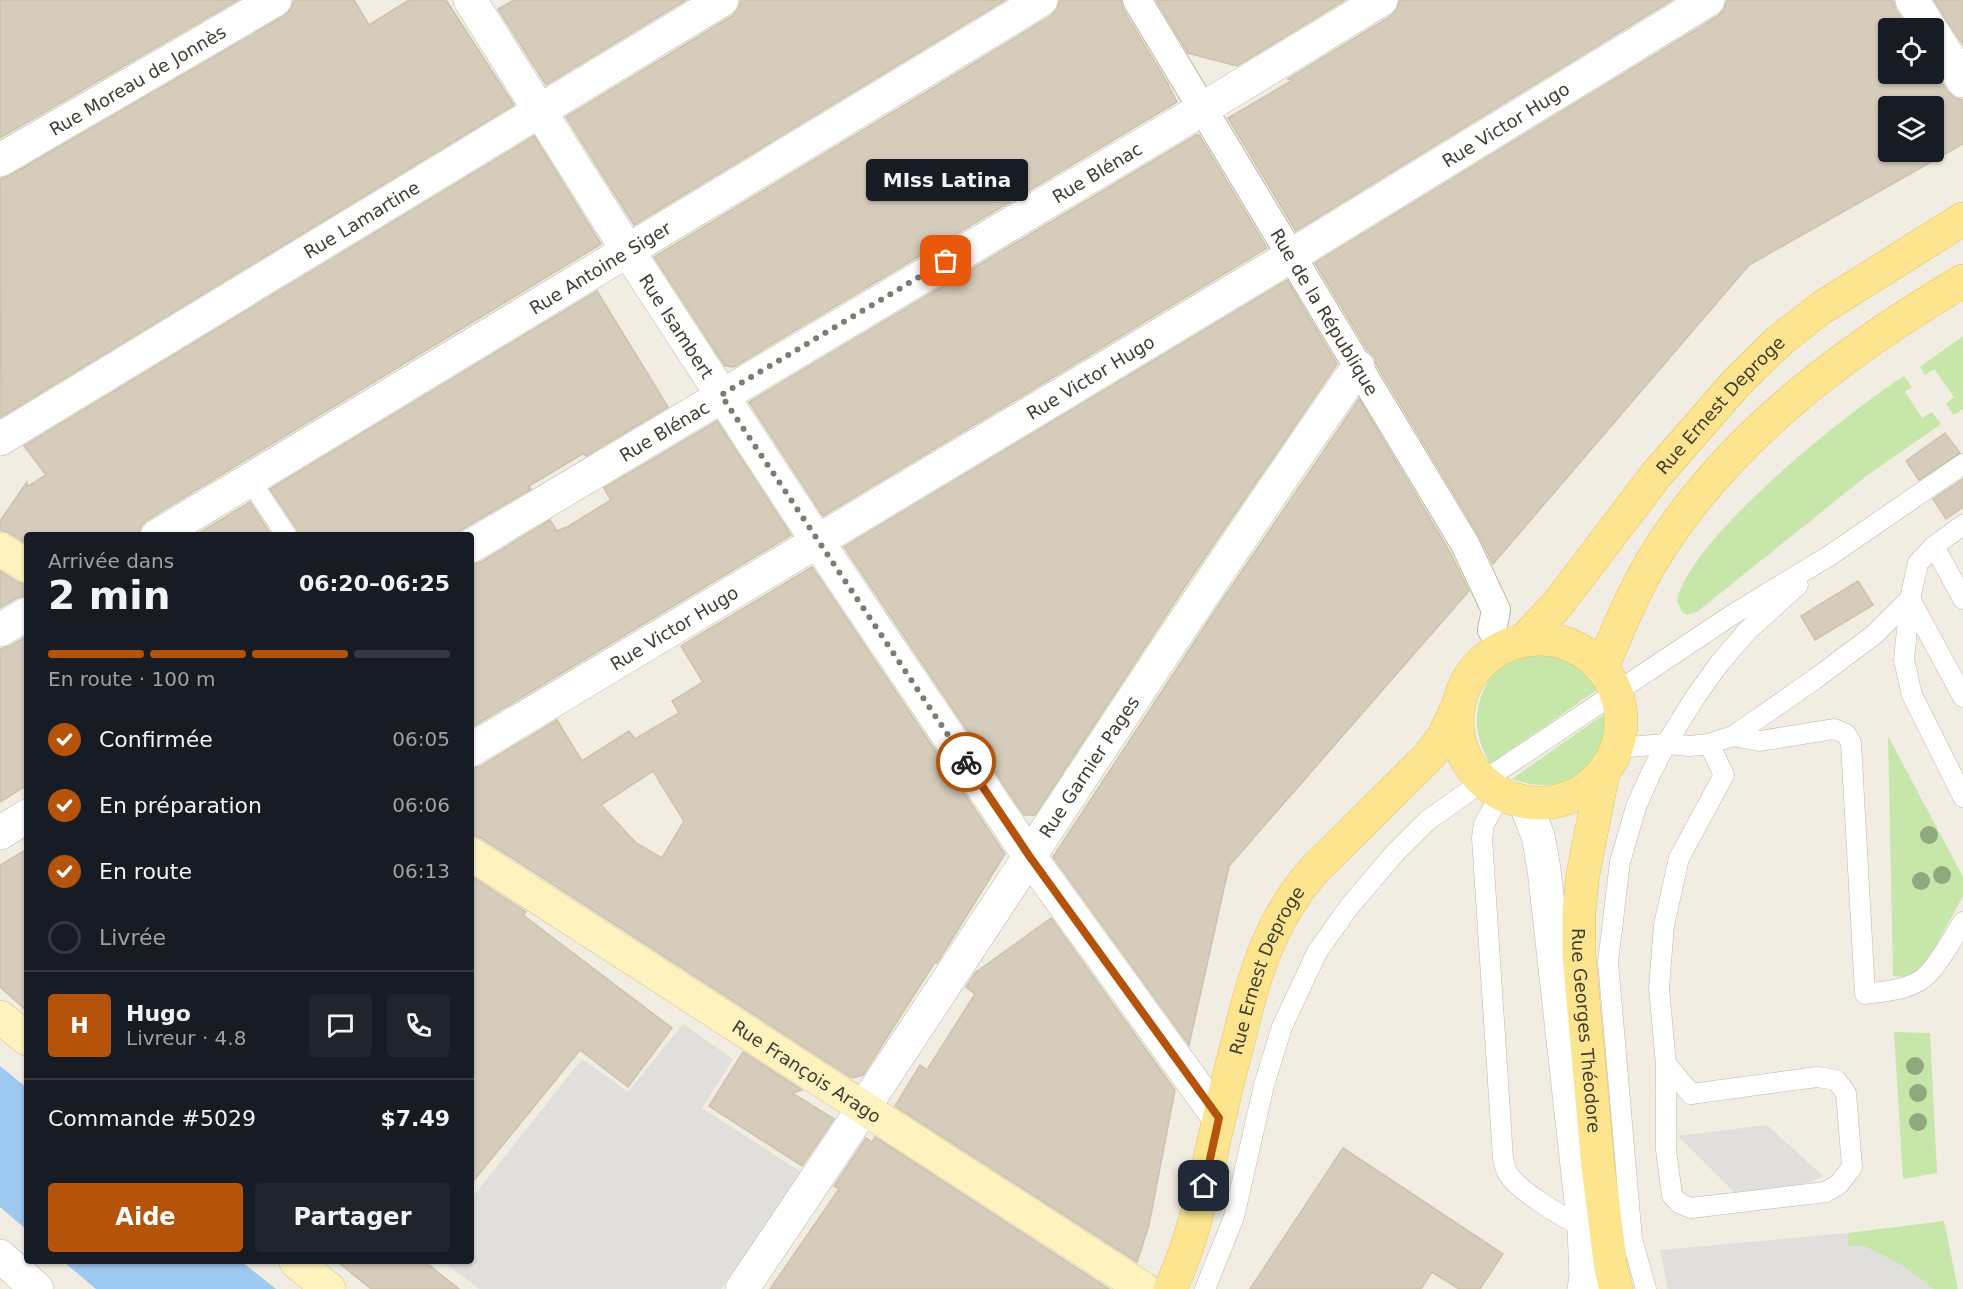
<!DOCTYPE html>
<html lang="fr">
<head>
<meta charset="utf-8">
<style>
	:root { --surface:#171b24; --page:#20242c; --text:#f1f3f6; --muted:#9ea1a6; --line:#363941; --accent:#b45309 }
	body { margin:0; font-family:"DejaVu Sans",sans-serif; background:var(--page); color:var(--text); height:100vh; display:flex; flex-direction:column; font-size:22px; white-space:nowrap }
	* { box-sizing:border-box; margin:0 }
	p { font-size:20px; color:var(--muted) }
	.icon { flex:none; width:33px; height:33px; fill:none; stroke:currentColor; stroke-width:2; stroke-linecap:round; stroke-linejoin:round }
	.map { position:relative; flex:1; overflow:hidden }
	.sheet { position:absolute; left:24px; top:532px; width:450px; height:732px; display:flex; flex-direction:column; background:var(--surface); border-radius:6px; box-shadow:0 2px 4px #0004 }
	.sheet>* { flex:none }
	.buttons { position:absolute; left:1878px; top:18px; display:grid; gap:12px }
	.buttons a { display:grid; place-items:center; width:66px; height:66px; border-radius:6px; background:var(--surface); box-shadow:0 2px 4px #0004; font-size:30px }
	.pin { position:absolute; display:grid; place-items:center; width:51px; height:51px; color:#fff; margin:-26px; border-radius:12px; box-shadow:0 3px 9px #0006 }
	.courier { position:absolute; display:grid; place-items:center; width:60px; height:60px; margin:-30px; border:4px solid #b45309; border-radius:50%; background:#fff; color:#222; box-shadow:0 2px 8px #0007 }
	.bubble { position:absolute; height:42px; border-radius:6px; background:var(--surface); box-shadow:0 2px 4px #0004; font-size:20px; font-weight:700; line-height:42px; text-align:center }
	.summary em { font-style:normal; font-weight:700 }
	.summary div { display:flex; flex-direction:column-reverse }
	.summary { display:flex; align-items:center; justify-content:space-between; height:102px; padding:0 24px }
	h1 { font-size:39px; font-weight:700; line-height:45px }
	.bar { display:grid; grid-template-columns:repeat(4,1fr); gap:9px 6px; align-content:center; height:72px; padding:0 24px }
	.bar i { height:8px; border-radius:4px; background:var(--line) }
	.bar .active { background:var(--accent) }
	.bar p { grid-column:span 4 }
	.line { display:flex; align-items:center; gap:15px; padding:0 24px; border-top:2px solid var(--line) }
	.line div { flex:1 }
	.round { display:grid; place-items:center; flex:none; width:63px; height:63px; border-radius:6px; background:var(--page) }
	ol { padding:0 24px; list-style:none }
	li { display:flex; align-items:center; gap:18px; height:66px }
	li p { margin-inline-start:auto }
	li .icon { padding:6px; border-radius:50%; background:var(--accent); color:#fff; stroke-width:4 }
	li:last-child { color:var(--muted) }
	li i { width:33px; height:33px; border:3px solid var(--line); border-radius:50% }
	.action { display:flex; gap:12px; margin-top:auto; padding:12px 24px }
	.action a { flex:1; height:69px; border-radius:6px; background:var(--accent); color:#fff; font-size:24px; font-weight:700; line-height:69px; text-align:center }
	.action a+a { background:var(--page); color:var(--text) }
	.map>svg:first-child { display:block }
	.green { fill:#c7e6aa }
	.parking { fill:#e1dfdb }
	.water { fill:#9dc8ef }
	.building { fill:#d5ccbb; stroke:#cdc2ab; stroke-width:1.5; fill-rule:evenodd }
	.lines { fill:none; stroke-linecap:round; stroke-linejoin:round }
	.service-casing { stroke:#bfb8a8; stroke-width:21 }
	.pedestrian-casing { stroke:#bfb8a8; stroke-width:30 }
	.minor-casing { stroke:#bfb8a8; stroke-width:34 }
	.secondary-casing { stroke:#d1c492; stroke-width:34 }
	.primary-casing { stroke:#e2c35f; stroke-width:34 }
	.service { stroke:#fff; stroke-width:20 }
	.pedestrian { stroke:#fff; stroke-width:28 }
	.minor { stroke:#fff; stroke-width:33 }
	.secondary { stroke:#fef3bf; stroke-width:33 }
	.primary { stroke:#fde58f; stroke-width:33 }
	.tree { fill:#8fa97c }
	.done { stroke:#7f7b70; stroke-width:6; stroke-dasharray:0 10.8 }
	.route { stroke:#b45309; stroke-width:8 }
	.labels { text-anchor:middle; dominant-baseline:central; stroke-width:6; stroke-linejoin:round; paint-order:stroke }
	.street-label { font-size:18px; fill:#423d33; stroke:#fff }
</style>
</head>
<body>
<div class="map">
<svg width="1963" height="1289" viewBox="0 0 1963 1289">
	<rect width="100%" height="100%" fill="#f1ede2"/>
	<g class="green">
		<polygon points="1963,336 1963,409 1954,415 1946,404 1954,397 1934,369 1925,375 1920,367"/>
		<path d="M1904,376L1912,387L1905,392L1922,418L1932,412L1941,424L1865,477L1697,612L1687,615L1682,612L1677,601C1690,537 1848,412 1904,376Z"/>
		<path d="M1545,651C1569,655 1586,669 1600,688L1490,764C1484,752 1477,738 1477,724C1476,695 1493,663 1522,654C1529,651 1538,652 1545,651Z"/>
		<path d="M1610,710C1610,721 1609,732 1605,743C1591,783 1549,793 1512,779Z"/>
		<polygon points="1888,736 1963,877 1963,896 1918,978 1893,976"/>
		<polygon points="1894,1032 1930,1033 1937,1173 1903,1179"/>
		<polygon points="1944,1221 1958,1289 1933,1289 1903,1266 1880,1254 1863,1246 1848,1246 1848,1233"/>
	</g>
	<g class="parking">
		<polygon points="683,1024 733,1059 702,1108 801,1172 721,1289 479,1289 444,1262 471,1262 471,1199 582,1059 628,1092"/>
		<polygon points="1767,1125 1823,1176 1801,1186 1736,1194 1678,1136"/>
		<polygon points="1848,1233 1848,1246 1863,1246 1880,1254 1903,1266 1933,1289 1668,1289 1660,1250"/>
	</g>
	<g class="water">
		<polygon points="0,1066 27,1088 27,1230 0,1207"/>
		<polygon points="64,1262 242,1262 276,1289 96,1289"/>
	</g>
	<g class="building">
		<polygon points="0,0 238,0 0,138"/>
		<polygon points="294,0 354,0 369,25 409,0 446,0 514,105 1,417 0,179 9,176 284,16 291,9"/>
		<polygon points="514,0 686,0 546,85 498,9"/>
		<polygon points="741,0 1005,0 634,225 566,117 732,16 738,9"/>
		<polygon points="1060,0 1121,0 1123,9 1168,84 1177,102 734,367 725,366 654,257 1051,16 1057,9"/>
		<polygon points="1156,0 1345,0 1237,66 1188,53"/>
		<polygon points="1400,0 1672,0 1296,231 1228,118 1293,80 1288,79 1391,16 1397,9"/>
		<path d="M1727,0H1893L1896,10L1908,28H1888V74H1934V69L1947,91L1955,98L1963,100V144L1749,265L1493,564L1479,536L1376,364L1375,358L1368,351L1315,263L1718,16L1724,9ZM1888,106H1934V152H1888Z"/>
		<polygon points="1934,0 1963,0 1963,45 1947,21"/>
		<polygon points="1196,135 1199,135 1267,248 823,516 749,402"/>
		<polygon points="534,136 601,244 147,520 141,526 138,536 27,536 27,544 10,533 0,530 0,521 27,482 27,487 46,475 24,446"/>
		<polygon points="1287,280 1337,364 1186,585 1035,815 1024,815 844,547"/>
		<polygon points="597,291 668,407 586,456 584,453 529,486 531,489 461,530 456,536 299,536 297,529 270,489"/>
		<polygon points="1359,399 1450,552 1469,591 1229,866 1189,1045 1053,857 1218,606"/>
		<polygon points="717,421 791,535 471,728 471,565 481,562 550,520 557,531 569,526 611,500 604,488"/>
		<polygon points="1945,433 1960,453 1919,480 1906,461"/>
		<polygon points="1963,479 1963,507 1946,519 1933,499"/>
		<polygon points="250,502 272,536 194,536"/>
		<path d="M812,567L1005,854L947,947L937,963L935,962L863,1075L852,1078L481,838L471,835V769L481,766L557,720L582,761L629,731L635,739L679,713L672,701L703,682L681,646ZM653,771L684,821L662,858L636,843L601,805Z"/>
		<polygon points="0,571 17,582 27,585 27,595 17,598 0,608"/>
		<polygon points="1858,581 1873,605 1815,640 1801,616"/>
		<polygon points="27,636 27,785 0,802 0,649 10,646"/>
		<polygon points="27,849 27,1011 0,987 0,865"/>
		<polygon points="471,876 526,912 523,915 672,1028 628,1087 580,1050 471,1184"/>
		<polygon points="1051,918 1175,1090 1149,1225 1137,1262 895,1106 920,1065 927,1070 975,994 966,987 975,973"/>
		<polygon points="743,1052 802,1090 792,1093 834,1119 802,1166 709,1106"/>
		<polygon points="875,1137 1109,1289 770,1289 839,1189 834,1186 866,1138 872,1142"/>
		<polygon points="1343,1148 1503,1254 1480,1289 1459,1289 1432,1272 1421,1289 1250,1289"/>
		<polygon points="338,1262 425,1262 459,1289 371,1289"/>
	</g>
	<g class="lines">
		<defs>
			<g id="service">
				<polyline points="250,480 287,536"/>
				<polyline points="1963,525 1934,546 1918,563 1910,599 1904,660 1912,695 1963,797"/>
				<polyline points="1934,546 1963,599"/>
				<path d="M1733,736L1760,741L1834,729L1846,734L1851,743L1865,994C1885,991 1913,990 1928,974C1942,959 1952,939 1963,922"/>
				<polyline points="1616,748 1666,744 1690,746 1709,744 1733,736 1815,679 1875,634 1910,599 1963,697"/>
				<path d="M1501,794L1484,824L1482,838L1503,1158C1504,1163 1505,1168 1507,1172C1517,1191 1565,1218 1584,1228"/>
				<polyline points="1666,1064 1691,1094 1817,1077 1836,1080 1846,1093 1852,1167 1839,1184 1826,1192 1691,1208 1679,1203 1672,1195 1666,1150 1666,1064 1659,988 1664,925 1679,858 1724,775 1709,744"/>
				<polyline points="1205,1289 1234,1217 1264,1085 1282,1027 1317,952 1349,907 1394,854 1427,821 1483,781 1732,615 1832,554 1963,464"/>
				<polyline points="1646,1289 1632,1239 1608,962 1620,862 1636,807 1651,773 1666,744 1696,696 1719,664 1748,630 1798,585"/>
			</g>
			<g id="pedestrian">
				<path id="s1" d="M1137,0L1465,544L1496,610L1492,630"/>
			</g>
			<g id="minor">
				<path id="s2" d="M470,0L628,251L817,541L1030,857L1219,1118"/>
				<polyline points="1912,0 1930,28"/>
				<polyline points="1934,34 1963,81"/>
				<path id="s3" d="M0,160L275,0"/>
				<path id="s4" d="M0,439L722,0"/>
				<path id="s5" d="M157,536L1041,0"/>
				<path id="s6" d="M471,546L1171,128L1381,0"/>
				<polyline points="0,630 27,614"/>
				<path id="s7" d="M471,750L1291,256L1708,0"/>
				<polyline points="1525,803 1538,836 1544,869 1584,1228 1586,1277 1584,1289"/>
				<polyline points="0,833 27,816"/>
				<polyline points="0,1256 37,1289"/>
				<path id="s8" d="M742,1289C950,983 1147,670 1358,367"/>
			</g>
			<g id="secondary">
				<polyline points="0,549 27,566"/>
				<path id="s9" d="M471,854L1144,1289"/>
				<polyline points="0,1017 27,1039"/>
				<polyline points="296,1262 329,1289"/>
			</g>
			<g id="primary">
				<circle cx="1539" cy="721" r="82"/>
				<path id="s10" d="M1523,641L1557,605L1656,475L1737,382L1779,341L1821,308L1963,219"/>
				<path d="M1602,668C1617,632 1632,595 1652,561C1725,440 1843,352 1963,281"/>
				<path id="s11" d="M1603,773L1583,874L1579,911V955L1598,1166L1611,1269L1616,1289"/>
				<path id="s12" d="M1170,1289C1192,1243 1202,1195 1213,1145C1221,1108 1230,1071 1240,1034C1255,972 1271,919 1314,870L1429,756L1444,736L1459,704"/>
			</g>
		</defs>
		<use href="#service" class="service-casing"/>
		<use href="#pedestrian" class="pedestrian-casing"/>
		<use href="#minor" class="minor-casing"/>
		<use href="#secondary" class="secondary-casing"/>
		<use href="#primary" class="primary-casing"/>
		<use href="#service" class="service"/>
		<use href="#pedestrian" class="pedestrian"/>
		<use href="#minor" class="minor"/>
		<use href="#secondary" class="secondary"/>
		<use href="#primary" class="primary"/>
	</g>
	<g class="tree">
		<circle cx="1929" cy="835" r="9"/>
		<circle cx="1942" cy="875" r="9"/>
		<circle cx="1921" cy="881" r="9"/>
		<circle cx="1915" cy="1066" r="9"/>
		<circle cx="1918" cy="1093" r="9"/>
		<circle cx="1918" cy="1122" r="9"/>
	</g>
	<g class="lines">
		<polyline class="done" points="946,261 721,395 966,762"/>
		<polyline class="route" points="966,762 1030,857 1219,1118 1204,1186"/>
	</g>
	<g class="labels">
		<g class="street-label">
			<text stroke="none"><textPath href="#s3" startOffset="159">Rue Moreau de Jonnès</textPath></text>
			<text stroke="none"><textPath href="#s7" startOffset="1209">Rue Victor Hugo</textPath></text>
			<text stroke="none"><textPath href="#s6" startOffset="729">Rue Blénac</textPath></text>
			<text stroke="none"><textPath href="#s4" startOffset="423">Rue Lamartine</textPath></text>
			<text stroke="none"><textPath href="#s5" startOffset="518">Rue Antoine Siger</textPath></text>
			<text stroke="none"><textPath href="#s1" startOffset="364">Rue de la République</textPath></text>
			<text stroke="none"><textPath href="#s2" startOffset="386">Rue Isambert</textPath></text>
			<text stroke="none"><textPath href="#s7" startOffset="723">Rue Victor Hugo</textPath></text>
			<text stroke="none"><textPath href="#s10" startOffset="308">Rue Ernest Deproge</textPath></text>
			<text stroke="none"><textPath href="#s6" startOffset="225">Rue Blénac</textPath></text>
			<text stroke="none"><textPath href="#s7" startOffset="237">Rue Victor Hugo</textPath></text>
			<text stroke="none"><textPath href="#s8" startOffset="627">Rue Garnier Pages</textPath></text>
			<text stroke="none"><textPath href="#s12" startOffset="334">Rue Ernest Deproge</textPath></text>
			<text stroke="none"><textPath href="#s11" startOffset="260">Rue Georges Théodore</textPath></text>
			<text stroke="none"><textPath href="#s9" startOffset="400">Rue François Arago</textPath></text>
		</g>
	</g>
</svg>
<div class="buttons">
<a><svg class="icon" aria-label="locate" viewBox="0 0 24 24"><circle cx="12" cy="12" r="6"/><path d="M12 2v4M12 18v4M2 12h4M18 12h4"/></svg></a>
<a><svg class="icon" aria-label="layers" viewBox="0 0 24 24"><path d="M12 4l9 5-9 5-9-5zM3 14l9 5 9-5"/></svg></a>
</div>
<div class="pin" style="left:946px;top:261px;background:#ea580c"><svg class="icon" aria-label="bag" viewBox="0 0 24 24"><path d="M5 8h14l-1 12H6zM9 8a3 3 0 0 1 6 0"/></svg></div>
<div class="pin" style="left:1204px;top:1186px;background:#1f2937"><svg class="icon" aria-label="home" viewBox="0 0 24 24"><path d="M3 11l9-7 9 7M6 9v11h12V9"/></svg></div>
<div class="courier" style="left:966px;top:762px"><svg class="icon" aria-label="bike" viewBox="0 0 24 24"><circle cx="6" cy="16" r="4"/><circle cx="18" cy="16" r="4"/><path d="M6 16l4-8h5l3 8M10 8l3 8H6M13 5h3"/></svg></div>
<div class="bubble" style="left:866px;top:159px;width:162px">MIss Latina</div>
<section class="sheet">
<div class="summary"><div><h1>2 min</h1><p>Arrivée dans</p></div><em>06:20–06:25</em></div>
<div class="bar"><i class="active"></i><i class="active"></i><i class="active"></i><i></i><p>En route · 100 m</p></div>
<ol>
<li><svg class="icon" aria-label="check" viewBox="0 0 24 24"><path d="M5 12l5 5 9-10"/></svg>Confirmée<p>06:05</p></li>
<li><svg class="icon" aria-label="check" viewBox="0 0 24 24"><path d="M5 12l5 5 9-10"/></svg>En préparation<p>06:06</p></li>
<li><svg class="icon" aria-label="check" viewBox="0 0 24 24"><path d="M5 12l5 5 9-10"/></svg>En route<p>06:13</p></li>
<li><i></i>Livrée</li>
</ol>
<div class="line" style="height:108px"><b class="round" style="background:var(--accent);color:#fff">H</b><div><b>Hugo</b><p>Livreur · 4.8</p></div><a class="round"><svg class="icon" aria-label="chat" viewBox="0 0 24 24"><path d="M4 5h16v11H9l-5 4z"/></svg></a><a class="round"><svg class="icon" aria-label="phone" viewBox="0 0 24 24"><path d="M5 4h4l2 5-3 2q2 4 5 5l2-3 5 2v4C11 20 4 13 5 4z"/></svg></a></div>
<div class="line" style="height:78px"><div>Commande #5029</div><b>$7.49</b></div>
<div class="action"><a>Aide</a><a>Partager</a></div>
</section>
</div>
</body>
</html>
